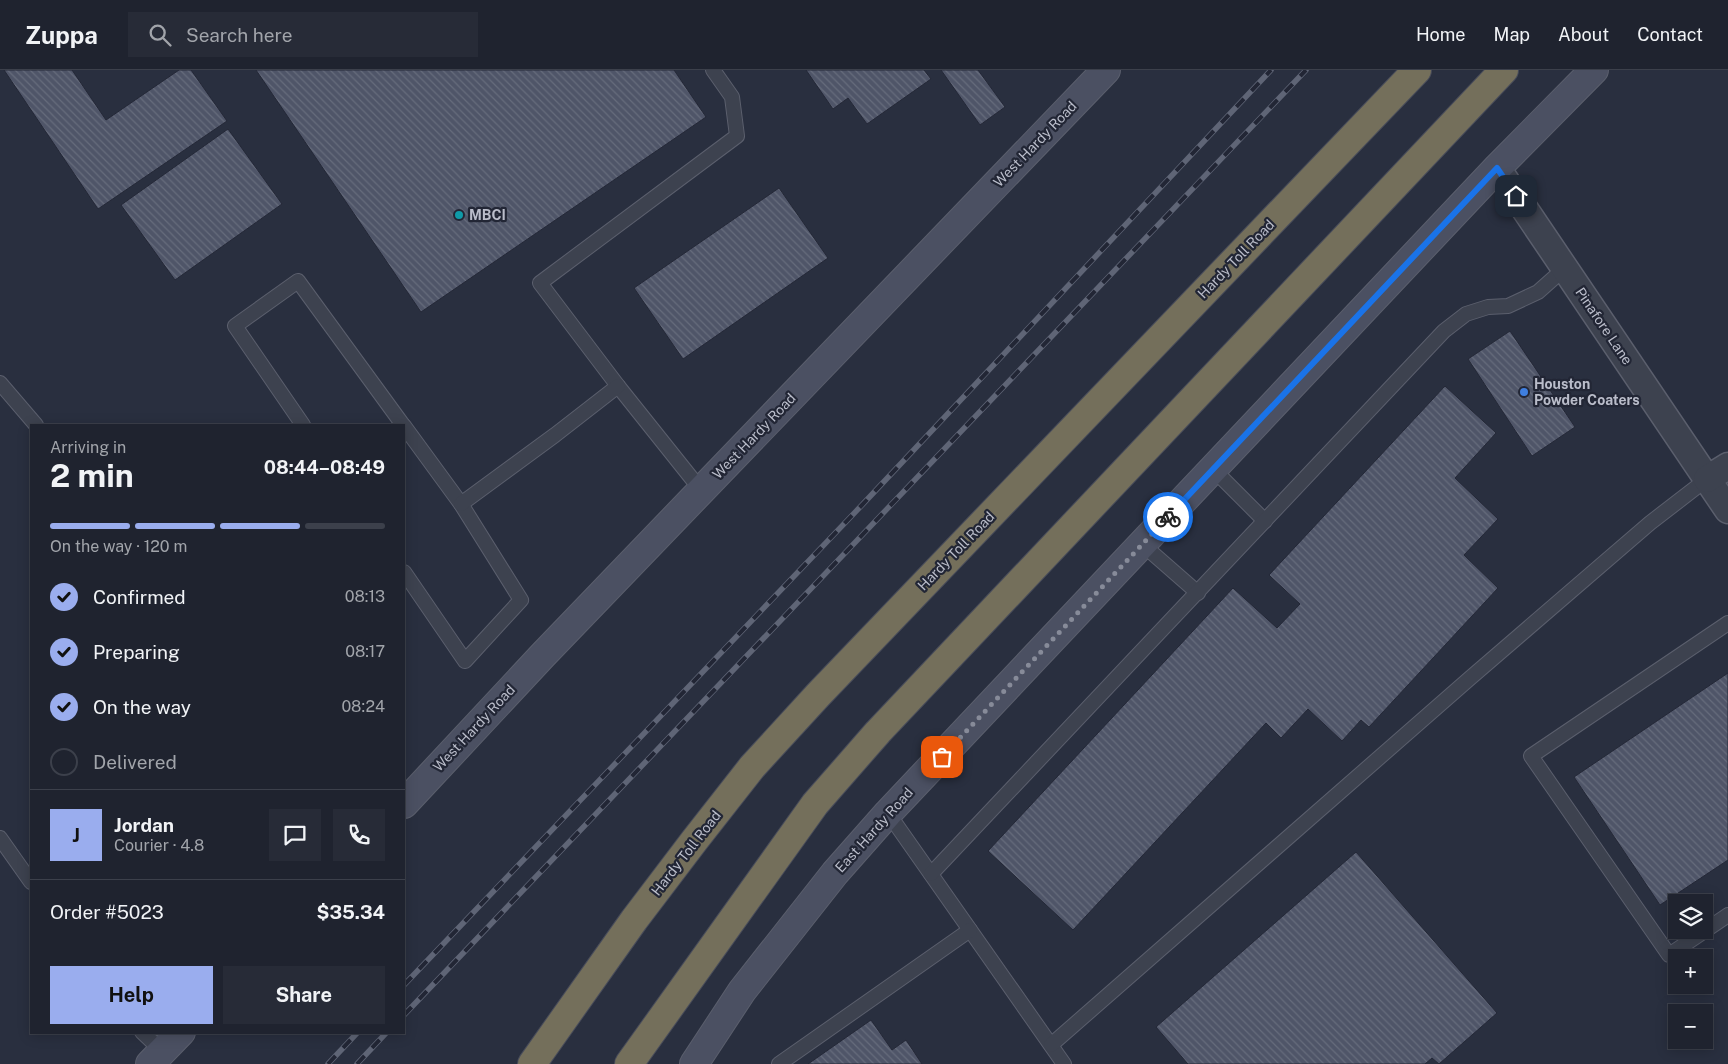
<!DOCTYPE html>
<html lang="en">
<head>
<meta charset="utf-8">
<style>
	:root { --surface:#1f232f; --page:#272b37; --text:#f1f3f6; --muted:#a1a4aa; --line:#3c404b; --accent:#9aadee }
	body { margin:0; font-family:"Public Sans",sans-serif; background:var(--page); color:var(--text); height:100vh; display:flex; flex-direction:column; font-size:19px; white-space:nowrap }
	* { box-sizing:border-box; margin:0 }
	p { font-size:16px; color:var(--muted) }
	.icon { flex:none; width:28px; height:28px; fill:none; stroke:currentColor; stroke-width:2; stroke-linecap:round; stroke-linejoin:round }
	.map { position:relative; flex:1; overflow:hidden }
	.side { position:absolute; left:30px; top:354px; width:375px; height:610px; display:flex; flex-direction:column; background:var(--surface); border-radius:0px; box-shadow:0 2px 12px #0003,0 0 0 1px var(--line) }
	.side>* { flex:none }
	.buttons { position:absolute; left:1668px; top:824px; display:grid; gap:10px }
	.buttons a { display:grid; place-items:center; width:45px; height:45px; border-radius:0px; background:var(--surface); box-shadow:0 2px 12px #0003,0 0 0 1px var(--line); font-size:25px }
	.pin { position:absolute; display:grid; place-items:center; width:42px; height:42px; color:#fff; margin:-21px; border-radius:10px; box-shadow:0 2px 8px #0006 }
	.courier { position:absolute; display:grid; place-items:center; width:50px; height:50px; margin:-25px; border:4px solid #1a73e8; border-radius:50%; background:#fff; color:#222; box-shadow:0 1px 6px #0007 }
	.headline em { font-style:normal; font-weight:700 }
	.headline div { display:flex; flex-direction:column-reverse }
	.headline { display:flex; align-items:center; justify-content:space-between; height:85px; padding:0 20px }
	h1 { font-size:32px; font-weight:700; line-height:38px }
	.bar { display:grid; grid-template-columns:repeat(4,1fr); gap:8px 5px; align-content:center; height:60px; padding:0 20px }
	.bar i { height:6px; border-radius:4px; background:var(--line) }
	.bar .current { background:var(--accent) }
	.bar p { grid-column:span 4 }
	.line { display:flex; align-items:center; gap:12px; padding:0 20px; border-top:1px solid var(--line) }
	.line div { flex:1 }
	.round { display:grid; place-items:center; flex:none; width:52px; height:52px; border-radius:0px; background:var(--page) }
	ol { padding:0 20px; list-style:none }
	li { display:flex; align-items:center; gap:15px; height:55px }
	li p { margin-inline-start:auto }
	li .icon { padding:5px; border-radius:50%; background:var(--accent); color:#111; stroke-width:4 }
	li:last-child { color:var(--muted) }
	li i { width:28px; height:28px; border:2px solid var(--line); border-radius:50% }
	.button { display:flex; gap:10px; margin-top:auto; padding:10px 20px }
	.button a { flex:1; height:58px; border-radius:0px; background:var(--accent); color:#111; font-size:20px; font-weight:700; line-height:58px; text-align:center }
	.button a+a { background:var(--page); color:var(--text) }
	header { display:flex; align-items:center; gap:30px; box-sizing:border-box; height:70px; padding:0 25px; background:var(--surface); border-bottom:1px solid var(--line) }
	header strong { font-size:24px }
	nav { display:flex; gap:28px; margin-inline-start:auto; font-size:18px }
	.search { width:350px; height:45px; background:var(--page); display:flex; align-items:center; gap:12px; box-sizing:border-box; padding:0 18px; border-radius:0px; color:var(--muted); font-size:19px }
	.map>svg:first-child { display:block }
	.building { fill:url(#building-back-hatch); stroke:#242837 }
	.lines { fill:none; stroke-linecap:round; stroke-linejoin:round }
	.lane-casing { stroke:#5b5f6d; stroke-width:16 }
	.street-casing { stroke:#5b5f6d; stroke-width:29 }
	.secondary-casing { stroke:#5b5f6d; stroke-width:30 }
	.highway-casing { stroke:#484c5a; stroke-width:30 }
	.lane { stroke:#3d424f; stroke-width:14 }
	.street { stroke:#3d424f; stroke-width:26 }
	.secondary { stroke:#4b5062; stroke-width:28 }
	.highway { stroke:#746f5b; stroke-width:28 }
	.rail-casing { stroke:#5f6576; stroke-width:5.5 }
	.rail { stroke:#222635; stroke-width:4; stroke-dasharray:11; stroke-linecap:butt }
	.done { stroke:#878b99; stroke-width:5; stroke-dasharray:0 9 }
	.route { stroke:#1a73e8; stroke-width:6 }
	.culture-dot { fill:#0f9aa8; stroke:#222635; stroke-width:2 }
	.shop-dot { fill:#3f7fe0; stroke:#222635; stroke-width:2 }
	.labels { text-anchor:middle; dominant-baseline:central; stroke-width:4.5; stroke-linejoin:round; paint-order:stroke }
	.street-label { font-size:14px; fill:#babdca; stroke:#222635 }
	.poi-label { font-size:14px; font-weight:bold; fill:#babdca; stroke:#222635; text-anchor:start }
</style>
</head>
<body>
<header>
<strong>Zuppa</strong>
<div class="search"><svg class="icon" aria-label="search" viewBox="0 0 24 24"><circle cx="10" cy="10" r="6"/><path d="M15 15l6 6"/></svg>Search here</div>
<nav><a>Home</a><a>Map</a><a>About</a><a>Contact</a></nav>
</header>
<div class="map">
<svg width="1728" height="994" viewBox="0 0 1728 994">
	<defs>
		<pattern id="building-back-hatch" width="6" height="6" patternUnits="userSpaceOnUse" patternTransform="scale(1.25)"><rect width="6" height="6" fill="#4f5568"/><path d="M-1 5l2 2M0 0l6 6M5-1l2 2" fill="none" stroke="#666c7c"/></pattern>
	</defs>
	<rect width="100%" height="100%" fill="#292f3f"/>
	<g class="building">
		<polygon points="4,0 72,0 106,50 179,0 191,0 227,51 98,139"/>
		<polygon points="256,0 674,0 706,47 421,242"/>
		<polygon points="806,0 924,0 931,9 867,54 848,28 833,39"/>
		<polygon points="941,0 978,0 1005,37 980,55"/>
		<polygon points="228,59 282,134 175,210 121,135"/>
		<polygon points="779,118 828,188 683,289 634,218"/>
		<polygon points="1510,261 1575,357 1532,386 1468,289"/>
		<polygon points="1445,316 1496,363 1455,408 1498,449 1464,485 1498,518 1369,657 1361,650 1342,671 1308,639 1281,668 1266,653 1073,860 988,781 1233,518 1277,558 1300,534 1269,505"/>
		<polygon points="1728,603 1728,790 1660,835 1574,707"/>
		<polygon points="1356,782 1497,943 1439,994 1432,988 1425,994 1188,994 1156,957"/>
		<polygon points="871,950 892,980 906,970 922,994 808,994"/>
	</g>
	<g class="lines">
		<defs>
			<g id="lane">
				<polyline points="0,313 36,355"/>
				<polyline points="303,355 235,256 298,211 403,355"/>
				<polyline points="404,356 461,434 521,530 465,591 404,502"/>
				<polyline points="1213,399 1265,451"/>
				<polyline points="701,420 618,316 540,213 737,66 732,27 713,0"/>
				<polyline points="461,434 555,365 618,316"/>
				<polyline points="1142,474 1198,523"/>
				<polyline points="1728,553 1531,686 1669,885 1728,845"/>
				<polyline points="888,743 1064,994"/>
				<polyline points="0,768 31,812"/>
				<polyline points="931,804 1444,261 1466,244 1488,237 1508,236 1538,222 1565,198"/>
				<polyline points="142,962 162,981"/>
				<polyline points="1051,975 1469,609 1650,453 1707,409"/>
				<polyline points="779,994 970,860"/>
			</g>
			<g id="street">
				<polyline points="1497,98 1728,440"/>
				<polyline points="1707,409 1728,396"/>
			</g>
			<g id="secondary">
				<polyline points="404,734 543,585 1106,0"/>
				<polyline points="150,994 181,962"/>
				<polyline points="694,994 742,921 835,803 888,743 1497,98 1594,0"/>
			</g>
			<g id="highway">
				<polyline points="532,994 634,850 694,771 752,697 818,625 1417,0"/>
				<polyline points="629,994 815,734 878,662 1504,0"/>
			</g>
		</defs>
		<use href="#lane" class="lane-casing"/>
		<use href="#street" class="street-casing"/>
		<use href="#secondary" class="secondary-casing"/>
		<use href="#highway" class="highway-casing"/>
		<use href="#lane" class="lane"/>
		<use href="#street" class="street"/>
		<use href="#secondary" class="secondary"/>
		<use href="#highway" class="highway"/>
		<defs>
			<g id="rail">
				<polyline points="404,915 862,435 1271,0"/>
				<polyline points="404,945 1306,0"/>
				<polyline points="328,994 358,962"/>
				<polyline points="357,994 387,962"/>
			</g>
		</defs>
		<use href="#rail" class="rail-casing"/>
		<use href="#rail" class="rail"/>
	</g>
	<g class="lines">
		<polyline class="done" points="942,687 1168,447"/>
		<polyline class="route" points="1168,447 1497,98 1516,126"/>
	</g>
	<circle class="culture-dot" cx="459" cy="145" r="5"/>
	<circle class="shop-dot" cx="1524" cy="322" r="5"/>
	<g class="labels">
		<g class="street-label">
			<text transform="translate(1035 74) rotate(-46)">West Hardy Road</text>
			<text transform="translate(1236 189) rotate(-46)">Hardy Toll Road</text>
			<text transform="translate(1604 256) rotate(56)">Pinafore Lane</text>
			<text transform="translate(754 366) rotate(-46)">West Hardy Road</text>
			<text transform="translate(956 481) rotate(-46)">Hardy Toll Road</text>
			<text transform="translate(474 658) rotate(-47)">West Hardy Road</text>
			<text transform="translate(874 760) rotate(-48)">East Hardy Road</text>
			<text transform="translate(686 783) rotate(-52)">Hardy Toll Road</text>
		</g>
		<g class="poi-label">
			<text x="469" y="145">MBCI</text>
			<text x="1534" y="314">Houston<tspan x="1534" dy="16">Powder Coaters</tspan></text>
		</g>
	</g>
</svg>
<div class="buttons">
<a><svg class="icon" aria-label="layers" viewBox="0 0 24 24"><path d="M12 4l9 5-9 5-9-5zM3 14l9 5 9-5"/></svg></a>
<a>+</a>
<a>−</a>
</div>
<div class="pin" style="left:942px;top:687px;background:#ea580c"><svg class="icon" aria-label="bag" viewBox="0 0 24 24"><path d="M5 8h14l-1 12H6zM9 8a3 3 0 0 1 6 0"/></svg></div>
<div class="pin" style="left:1516px;top:126px;background:#1f2937"><svg class="icon" aria-label="home" viewBox="0 0 24 24"><path d="M3 11l9-7 9 7M6 9v11h12V9"/></svg></div>
<div class="courier" style="left:1168px;top:447px"><svg class="icon" aria-label="bike" viewBox="0 0 24 24"><circle cx="6" cy="16" r="4"/><circle cx="18" cy="16" r="4"/><path d="M6 16l4-8h5l3 8M10 8l3 8H6M13 5h3"/></svg></div>
<section class="side">
<div class="headline"><div><h1>2 min</h1><p>Arriving in</p></div><em>08:44–08:49</em></div>
<div class="bar"><i class="current"></i><i class="current"></i><i class="current"></i><i></i><p>On the way · 120 m</p></div>
<ol>
<li><svg class="icon" aria-label="check" viewBox="0 0 24 24"><path d="M5 12l5 5 9-10"/></svg>Confirmed<p>08:13</p></li>
<li><svg class="icon" aria-label="check" viewBox="0 0 24 24"><path d="M5 12l5 5 9-10"/></svg>Preparing<p>08:17</p></li>
<li><svg class="icon" aria-label="check" viewBox="0 0 24 24"><path d="M5 12l5 5 9-10"/></svg>On the way<p>08:24</p></li>
<li><i></i>Delivered</li>
</ol>
<div class="line" style="height:90px"><b class="round" style="background:var(--accent);color:#111">J</b><div><b>Jordan</b><p>Courier · 4.8</p></div><a class="round"><svg class="icon" aria-label="chat" viewBox="0 0 24 24"><path d="M4 5h16v11H9l-5 4z"/></svg></a><a class="round"><svg class="icon" aria-label="phone" viewBox="0 0 24 24"><path d="M5 4h4l2 5-3 2q2 4 5 5l2-3 5 2v4C11 20 4 13 5 4z"/></svg></a></div>
<div class="line" style="height:65px"><div>Order #5023</div><b>$35.34</b></div>
<div class="button"><a>Help</a><a>Share</a></div>
</section>
</div>
</body>
</html>
